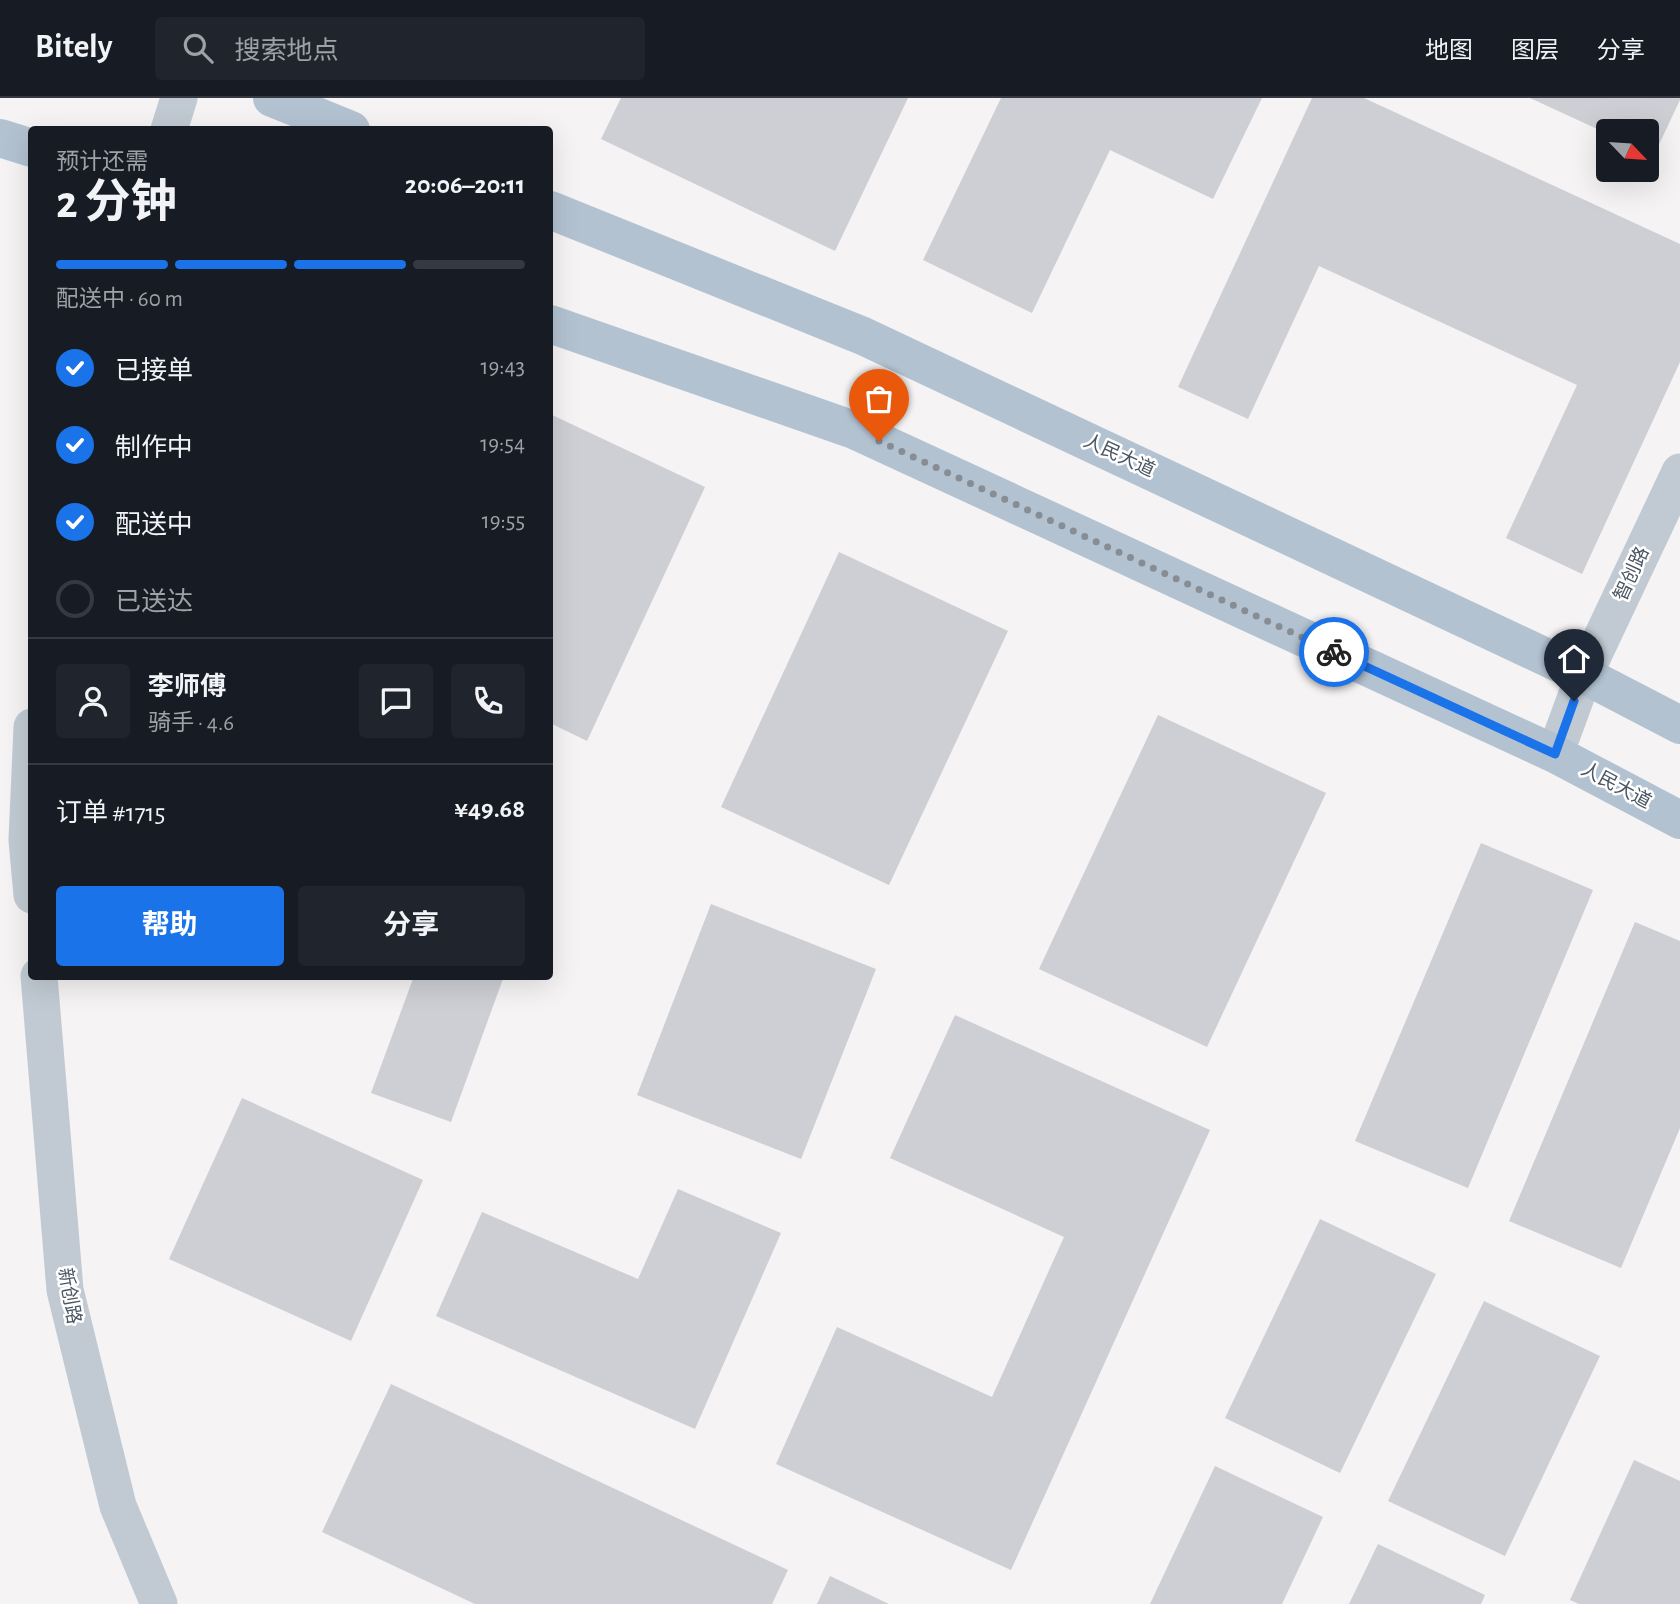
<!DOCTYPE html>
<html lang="zh">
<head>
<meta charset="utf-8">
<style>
	:root { --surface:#171b24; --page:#20242c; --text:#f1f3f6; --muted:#9ea1a6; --line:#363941; --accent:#1a73e8 }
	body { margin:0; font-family:"Alegreya Sans","Noto Sans SC",sans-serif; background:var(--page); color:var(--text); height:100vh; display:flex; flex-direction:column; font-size:26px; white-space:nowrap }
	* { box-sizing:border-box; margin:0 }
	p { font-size:23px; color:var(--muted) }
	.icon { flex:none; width:38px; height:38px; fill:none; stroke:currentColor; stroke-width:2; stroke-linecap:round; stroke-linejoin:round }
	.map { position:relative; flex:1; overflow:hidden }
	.sheet { position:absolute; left:28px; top:28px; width:525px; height:854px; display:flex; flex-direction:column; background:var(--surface); border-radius:7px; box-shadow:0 7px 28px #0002 }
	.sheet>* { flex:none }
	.needle { width:46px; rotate:115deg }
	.controls { position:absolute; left:1596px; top:21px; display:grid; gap:14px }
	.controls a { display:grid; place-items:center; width:63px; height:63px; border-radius:7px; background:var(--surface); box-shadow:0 7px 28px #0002; font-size:35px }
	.pin { position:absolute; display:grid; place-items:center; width:60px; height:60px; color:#fff; margin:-72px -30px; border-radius:50% 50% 50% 0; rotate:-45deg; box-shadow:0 0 7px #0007 }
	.pin .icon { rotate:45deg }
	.courier { position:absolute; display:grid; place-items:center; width:70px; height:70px; margin:-35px; border:5px solid #1a73e8; border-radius:50%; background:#fff; color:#222; box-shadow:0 2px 9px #0007 }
	.headline em { font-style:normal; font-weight:700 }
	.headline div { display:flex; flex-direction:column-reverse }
	.headline { display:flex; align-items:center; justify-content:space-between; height:119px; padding:0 28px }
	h1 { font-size:46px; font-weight:700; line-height:52px }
	.bar { display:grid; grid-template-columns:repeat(4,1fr); gap:10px 7px; align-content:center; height:84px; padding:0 28px }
	.bar i { height:9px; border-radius:5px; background:var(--line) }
	.bar .active { background:var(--accent) }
	.bar p { grid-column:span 4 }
	.line { display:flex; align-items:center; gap:18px; padding:0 28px; border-top:2px solid var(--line) }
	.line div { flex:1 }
	.round { display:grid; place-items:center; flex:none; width:74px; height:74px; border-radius:7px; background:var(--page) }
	ol { padding:0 28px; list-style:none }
	li { display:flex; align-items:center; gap:21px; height:77px }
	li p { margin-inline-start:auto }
	li .icon { padding:7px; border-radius:50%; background:var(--accent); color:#fff; stroke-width:4 }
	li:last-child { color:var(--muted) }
	li i { width:38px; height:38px; border:4px solid var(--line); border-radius:50% }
	.button { display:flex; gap:14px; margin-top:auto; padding:14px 28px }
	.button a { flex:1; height:80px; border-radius:7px; background:var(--accent); color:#fff; font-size:28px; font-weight:700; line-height:80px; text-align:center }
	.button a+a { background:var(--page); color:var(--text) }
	header { display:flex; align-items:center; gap:42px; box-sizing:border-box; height:98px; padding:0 35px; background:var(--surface); border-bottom:2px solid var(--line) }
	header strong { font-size:33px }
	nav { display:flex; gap:38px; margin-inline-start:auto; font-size:24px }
	.search { width:490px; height:63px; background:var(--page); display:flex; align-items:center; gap:18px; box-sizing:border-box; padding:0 24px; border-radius:7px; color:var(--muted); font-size:26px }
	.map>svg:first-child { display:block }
	.building { fill:#cdcfd5 }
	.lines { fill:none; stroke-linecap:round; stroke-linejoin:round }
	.minor { stroke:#c1cad2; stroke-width:37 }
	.major { stroke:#b3c2d1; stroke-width:38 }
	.done { stroke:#868d94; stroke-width:7; stroke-dasharray:0 12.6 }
	.route { stroke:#1a73e8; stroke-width:9 }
	.labels { text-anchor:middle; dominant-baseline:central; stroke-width:5; stroke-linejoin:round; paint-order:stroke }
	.street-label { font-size:19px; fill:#4a5661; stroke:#fff }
</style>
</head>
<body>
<header>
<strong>Bitely</strong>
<div class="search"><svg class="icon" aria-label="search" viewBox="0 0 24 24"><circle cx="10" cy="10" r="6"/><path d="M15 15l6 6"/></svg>搜索地点</div>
<nav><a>地图</a><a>图层</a><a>分享</a></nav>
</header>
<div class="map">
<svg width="1680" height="1506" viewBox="0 0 1680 1506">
	<rect width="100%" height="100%" fill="#f5f3f3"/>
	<g class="building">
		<polygon points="621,0 908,0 835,153 601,41"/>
		<polygon points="1001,0 1262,0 1213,101 1110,52 1032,215 923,162"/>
		<polygon points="1312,0 1364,0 1680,146 1680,264 1582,476 1506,440 1577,287 1319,168 1248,321 1178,289"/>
		<polygon points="1530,0 1680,0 1680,2 1654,57 1647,54 1647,33 1608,33 1608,36"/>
		<polygon points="550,316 705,389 587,643 550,625"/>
		<polygon points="839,454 1008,533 889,787 721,709"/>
		<polygon points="1158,617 1326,695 1207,949 1039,871"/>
		<polygon points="1481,745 1593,792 1468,1090 1355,1043"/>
		<polygon points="711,806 876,871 801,1061 637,997"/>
		<polygon points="1635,824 1680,843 1680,1030 1621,1170 1509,1123"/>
		<polygon points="414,878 504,878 451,1024 371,995"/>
		<polygon points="955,917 1210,1032 1011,1472 776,1366 837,1229 992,1299 1064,1139 890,1060"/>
		<polygon points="242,1000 423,1082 351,1243 169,1161"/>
		<polygon points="678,1091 781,1135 695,1331 436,1218 482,1114 638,1181"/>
		<polygon points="1320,1121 1436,1176 1340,1375 1225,1320"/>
		<polygon points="1484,1203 1600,1258 1505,1458 1388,1403"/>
		<polygon points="391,1286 788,1472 772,1506 475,1506 322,1434"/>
		<polygon points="1634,1362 1680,1383 1680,1506 1579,1506 1570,1502"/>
		<polygon points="1215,1368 1323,1419 1282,1506 1150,1506"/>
		<polygon points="1378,1446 1485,1497 1481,1506 1349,1506"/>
		<polygon points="830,1478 889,1506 817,1506"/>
	</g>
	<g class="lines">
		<g class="minor">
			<polyline points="169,32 179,0"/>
			<polyline points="32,629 27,742 32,797"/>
			<polyline points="1555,656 1584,577 1680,374"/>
			<polyline points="39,878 65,1192 118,1408 159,1506"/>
		</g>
		<g class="major">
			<polyline points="272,0 351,32"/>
			<polyline points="0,40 32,50"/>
			<polyline points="550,112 863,238 1584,577 1680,627"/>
			<polyline points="550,226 854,332 1555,656 1680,722"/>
		</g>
	</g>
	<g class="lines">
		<polyline class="done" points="879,343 1334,554"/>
		<polyline class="route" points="1334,554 1555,656 1574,603"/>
	</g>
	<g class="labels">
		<g class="street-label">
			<text transform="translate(1119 358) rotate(25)">人民大道</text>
			<text transform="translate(1632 476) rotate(-65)">智创路</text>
			<text transform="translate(1616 688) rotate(28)">人民大道</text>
			<text transform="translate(69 1198) rotate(80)">新创路</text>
		</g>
	</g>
</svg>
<div class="controls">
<a><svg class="needle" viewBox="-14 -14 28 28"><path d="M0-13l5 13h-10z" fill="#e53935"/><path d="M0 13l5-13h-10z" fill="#9ea1a6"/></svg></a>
</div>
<div class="pin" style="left:879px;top:343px;background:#ea580c"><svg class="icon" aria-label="bag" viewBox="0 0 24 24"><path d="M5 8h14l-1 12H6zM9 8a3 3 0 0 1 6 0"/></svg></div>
<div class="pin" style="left:1574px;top:603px;background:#1f2937"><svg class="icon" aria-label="home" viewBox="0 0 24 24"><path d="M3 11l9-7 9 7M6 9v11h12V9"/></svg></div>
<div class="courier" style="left:1334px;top:554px"><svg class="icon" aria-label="bike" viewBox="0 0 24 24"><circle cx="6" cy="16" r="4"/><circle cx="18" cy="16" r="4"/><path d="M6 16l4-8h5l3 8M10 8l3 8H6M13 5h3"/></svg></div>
<section class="sheet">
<div class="headline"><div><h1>2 分钟</h1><p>预计还需</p></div><em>20:06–20:11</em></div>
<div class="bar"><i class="active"></i><i class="active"></i><i class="active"></i><i></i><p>配送中 · 60 m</p></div>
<ol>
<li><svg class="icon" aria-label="check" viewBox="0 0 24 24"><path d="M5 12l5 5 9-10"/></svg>已接单<p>19:43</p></li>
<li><svg class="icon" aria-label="check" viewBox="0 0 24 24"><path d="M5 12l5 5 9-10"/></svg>制作中<p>19:54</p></li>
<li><svg class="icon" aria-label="check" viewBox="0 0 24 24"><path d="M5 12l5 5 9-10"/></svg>配送中<p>19:55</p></li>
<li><i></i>已送达</li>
</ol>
<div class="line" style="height:126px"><a class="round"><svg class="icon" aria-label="person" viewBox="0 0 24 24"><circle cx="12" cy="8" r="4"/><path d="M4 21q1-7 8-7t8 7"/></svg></a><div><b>李师傅</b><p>骑手 · 4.6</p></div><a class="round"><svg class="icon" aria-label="chat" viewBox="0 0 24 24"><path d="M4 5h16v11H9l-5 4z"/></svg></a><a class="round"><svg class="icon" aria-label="phone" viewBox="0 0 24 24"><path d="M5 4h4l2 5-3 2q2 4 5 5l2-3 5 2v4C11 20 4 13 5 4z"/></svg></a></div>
<div class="line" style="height:91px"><div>订单 #1715</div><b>¥49.68</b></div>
<div class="button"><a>帮助</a><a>分享</a></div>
</section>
</div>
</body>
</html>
